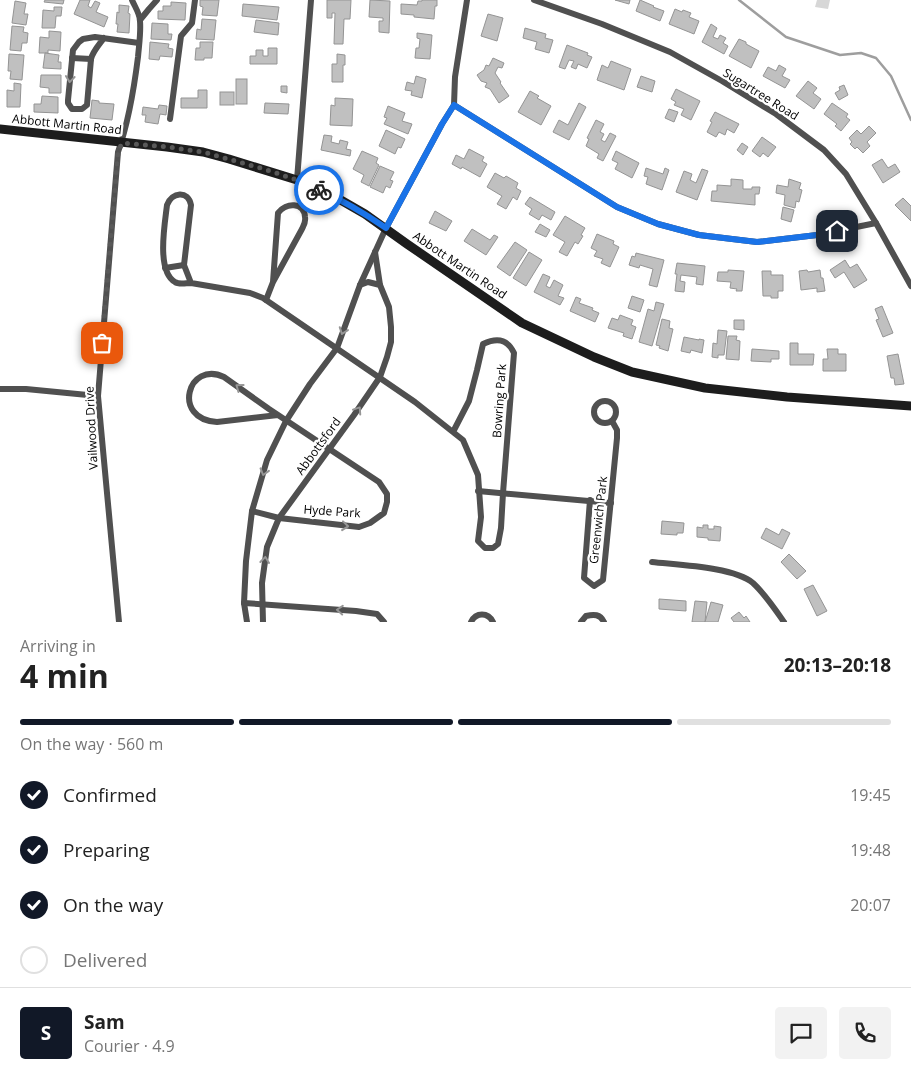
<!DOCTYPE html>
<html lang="en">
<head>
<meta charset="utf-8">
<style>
	:root { --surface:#fff; --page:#f2f2f2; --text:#222; --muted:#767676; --line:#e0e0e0; --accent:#111827 }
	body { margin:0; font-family:"Open Sans",sans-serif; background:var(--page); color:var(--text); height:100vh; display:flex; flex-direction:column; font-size:19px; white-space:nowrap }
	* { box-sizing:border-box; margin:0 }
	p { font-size:16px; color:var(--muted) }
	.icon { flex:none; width:28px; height:28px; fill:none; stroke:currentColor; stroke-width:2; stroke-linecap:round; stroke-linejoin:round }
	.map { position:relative; height:622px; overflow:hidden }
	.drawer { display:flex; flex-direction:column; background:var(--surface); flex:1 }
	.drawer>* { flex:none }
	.pin { position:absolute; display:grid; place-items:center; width:42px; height:42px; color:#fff; margin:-21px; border-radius:10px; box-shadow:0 2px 8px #0006 }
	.courier { position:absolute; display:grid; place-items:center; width:50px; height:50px; margin:-25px; border:4px solid #1a73e8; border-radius:50%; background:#fff; color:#222; box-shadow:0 1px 6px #0007 }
	.overview em { font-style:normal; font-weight:700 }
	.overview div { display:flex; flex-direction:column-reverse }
	.overview { display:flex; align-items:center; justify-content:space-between; height:85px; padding:0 20px }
	h1 { font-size:32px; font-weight:700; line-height:38px }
	.bar { display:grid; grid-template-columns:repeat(4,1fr); gap:8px 5px; align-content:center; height:60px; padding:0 20px }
	.bar i { height:6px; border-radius:4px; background:var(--line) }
	.bar .on { background:var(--accent) }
	.bar p { grid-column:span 4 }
	.line { display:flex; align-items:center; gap:12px; padding:0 20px; border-top:1px solid var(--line) }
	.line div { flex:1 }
	.round { display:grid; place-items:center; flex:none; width:52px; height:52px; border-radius:5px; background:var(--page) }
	ol { padding:0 20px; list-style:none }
	li { display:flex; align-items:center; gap:15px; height:55px }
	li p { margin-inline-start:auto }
	li .icon { padding:5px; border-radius:50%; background:var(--accent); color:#fff; stroke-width:4 }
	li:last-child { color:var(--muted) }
	li i { width:28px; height:28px; border:2px solid var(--line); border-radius:50% }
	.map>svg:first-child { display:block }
	.pitch { fill:#d7d7d7 }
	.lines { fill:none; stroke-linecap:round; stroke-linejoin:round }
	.stream { stroke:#9e9e9e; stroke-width:2.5 }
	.building { fill:#c0c0c0; stroke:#949494 }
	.street { stroke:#505050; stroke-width:6 }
	.secondary { stroke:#1d1d1d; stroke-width:9 }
	.oneway { stroke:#969696 }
	.done { stroke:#595959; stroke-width:5; stroke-dasharray:0 9 }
	.route { stroke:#1a73e8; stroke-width:6 }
	.labels { text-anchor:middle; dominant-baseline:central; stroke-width:4.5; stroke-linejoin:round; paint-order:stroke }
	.street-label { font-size:12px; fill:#000; stroke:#fff }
</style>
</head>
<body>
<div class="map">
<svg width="911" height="622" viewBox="0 0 911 622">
	<rect width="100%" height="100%" fill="#fff"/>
	<polygon class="pitch" points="817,0 830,0 828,9 815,7"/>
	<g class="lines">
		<polyline class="stream" points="739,0 786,37 840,55 861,53 876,58 891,76 911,120"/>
	</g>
	<g class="building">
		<polygon points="45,0 64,0 63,4 44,2"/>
		<polygon points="80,0 90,0 88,6 91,8 95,1 100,3 96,12 108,17 104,27 74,14"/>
		<polygon points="200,0 219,0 217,16 202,15 203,7 200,6"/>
		<polygon points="327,0 351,0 350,19 344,19 343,44 334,44 335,13 332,13 332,18 327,18"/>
		<polygon points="370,0 390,1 389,33 379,32 379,21 383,21 383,18 369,17"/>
		<polygon points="422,0 437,0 437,6 435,6 434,19 414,17 414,15 401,14 401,4 417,5 418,1 422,1"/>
		<polygon points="615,0 630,0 629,4"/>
		<polygon points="640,0 654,6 653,7 664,11 660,21 636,11"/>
		<polygon points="15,1 26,3 24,14 28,14 26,25 12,23"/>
		<polygon points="171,2 186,3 185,20 158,19 158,11 163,11 163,6 171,6"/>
		<polygon points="243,4 279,7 277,20 242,16"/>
		<polygon points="119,5 129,6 128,13 130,14 129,33 117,32 118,24 116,24 117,12 119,13"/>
		<polygon points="54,7 62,7 61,16 56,16 55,28 42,28 43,10 54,11"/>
		<polygon points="675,9 682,12 683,10 691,13 689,17 699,21 694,34 669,24"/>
		<polygon points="488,14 503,18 497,41 481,36"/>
		<polygon points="202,19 216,20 214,40 196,39 197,29 201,30"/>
		<polygon points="256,20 279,23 278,35 254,32"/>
		<polygon points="152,23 168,24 168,34 172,34 171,40 151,39"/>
		<polygon points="711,24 717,28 713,37 718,39 720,35 726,38 723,43 728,46 724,54 702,42"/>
		<polygon points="12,26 24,27 23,32 28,33 27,43 22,43 21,51 10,50"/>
		<polygon points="525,28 546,34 545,38 553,40 549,53 535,49 537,42 523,38"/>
		<polygon points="49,31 61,32 60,51 48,50 48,53 39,53 40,37 49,38"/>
		<polygon points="417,33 432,35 430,59 415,58 416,48 419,48 420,39 417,38"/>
		<polygon points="739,39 746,42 746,44 759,51 751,68 729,56"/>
		<polygon points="150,42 169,44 168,48 173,49 172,57 160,56 159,60 149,59"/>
		<polygon points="200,42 213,42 212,58 204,58 204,60 195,60 196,48 200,48"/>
		<polygon points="567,45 588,53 587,55 592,57 587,68 578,64 576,69 571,67 574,61 569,60 565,69 559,67"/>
		<polygon points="268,48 277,48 277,64 250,64 250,56 256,56 256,50 263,50 263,56 268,56"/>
		<polygon points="45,53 59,55 58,62 61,62 61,69 43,68"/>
		<polygon points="9,54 24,55 22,80 10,79 11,71 8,71"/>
		<polygon points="337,54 345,55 345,65 343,65 343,82 332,82 332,64 337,64"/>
		<polygon points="493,58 504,63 502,68 498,67 495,73 501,82 500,83 509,96 499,103 490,89 485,87 487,83 481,81 477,75 484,70 486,65 489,66"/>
		<polygon points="611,61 631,69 624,90 597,80 602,65 608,68"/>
		<polygon points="779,65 786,69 782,76 790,80 785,88 763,76 768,67 776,71"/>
		<polygon points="41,75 61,75 61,93 49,93 49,88 40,87"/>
		<polygon points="416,76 426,79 422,98 411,95 412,91 405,90 407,82 414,84"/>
		<polygon points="641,76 655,81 652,92 637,87"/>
		<rect x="236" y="79" width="11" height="25"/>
		<polygon points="808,81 817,88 813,93 821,99 814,109 796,96"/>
		<polygon points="14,83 21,84 20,107 7,107 7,90 14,91"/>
		<polygon points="844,85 848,95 839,100 835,93 840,90 839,87"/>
		<polygon points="281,86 287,86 287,93 281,92"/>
		<polygon points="676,89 700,101 691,120 681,115 684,109 674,105 676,102 671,99"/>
		<polygon points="198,90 207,90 207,108 181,108 181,98 198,98"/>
		<polygon points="530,91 539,96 537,98 551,106 541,125 518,112"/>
		<rect x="220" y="92" width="14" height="13"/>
		<polygon points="42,96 58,97 58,113 34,112 34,104 41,104"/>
		<polygon points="335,98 353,99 352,126 330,125 331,105 335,106"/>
		<polygon points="92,100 99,101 99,103 114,104 112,120 90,118"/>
		<polygon points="265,103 289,104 288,114 264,113"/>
		<polygon points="579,103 586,107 569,140 553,132 559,120 568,125"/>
		<polygon points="832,103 848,114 846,117 850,120 841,131 835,126 837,124 824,114"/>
		<polygon points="159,105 167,106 166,115 160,114 158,124 145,122 146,115 142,115 143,107 158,109"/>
		<polygon points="388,106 405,113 402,121 412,124 408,134 384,124 387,118 384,117"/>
		<polygon points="669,109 678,112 674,122 665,118"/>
		<polygon points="715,112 739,124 734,133 727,129 725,135 719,132 716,137 707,132 712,122 710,121"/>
		<polygon points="596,120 604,124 600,132 604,134 601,140 605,142 610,133 616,136 603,161 597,158 599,154 586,146 589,139 587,138"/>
		<polygon points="869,126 876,133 867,142 870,146 863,153 857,147 855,149 850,144 852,142 849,138 857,130 861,134"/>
		<polygon points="386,130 405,139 401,148 398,147 395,154 379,146"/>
		<polygon points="324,135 332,136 331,142 339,144 340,140 348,142 346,149 351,150 350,156 321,150"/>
		<polygon points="762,137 776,147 768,157 763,153 760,157 752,151"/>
		<polygon points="742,143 748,147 743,155 737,150"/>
		<polygon points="469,149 484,157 482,161 487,164 480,177 462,167 461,169 452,164 456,155 464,159"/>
		<polygon points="362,151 378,158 376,163 379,165 369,186 361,182 364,175 353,169"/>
		<polygon points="616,151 639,163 632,178 615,169 618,163 612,160"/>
		<polygon points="882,159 888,168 895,164 900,172 883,183 872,165"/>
		<polygon points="380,166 394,172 390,180 393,181 390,188 386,186 383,193 370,187"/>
		<polygon points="646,168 663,174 665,168 669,170 662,190 646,184 648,177 644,176"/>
		<polygon points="702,169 708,171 697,200 676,192 684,171 692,174 690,180 696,183"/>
		<polygon points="495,173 504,178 506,176 518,183 516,188 521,191 517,200 513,197 506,209 497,204 502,196 487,187"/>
		<polygon points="731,179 743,180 743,189 752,189 752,187 760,187 759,194 755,194 755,205 711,201 712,191 717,191 717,185 731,186"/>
		<polygon points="789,179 801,183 799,189 802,190 799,202 796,201 795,208 784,205 785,195 776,193 777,185 788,187"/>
		<polygon points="530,197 555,212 551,220 542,215 539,220 529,214 532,209 525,204"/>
		<polygon points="903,198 911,206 911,221 895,205"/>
		<polygon points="783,207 794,210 791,222 781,219"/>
		<polygon points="435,211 452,221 446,231 429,223"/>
		<polygon points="565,216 585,228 581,235 583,236 578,244 575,242 567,256 559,252 565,242 553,235"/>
		<polygon points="540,224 550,230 546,237 535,232"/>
		<polygon points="472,229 490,240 494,235 498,237 486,255 464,241"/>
		<polygon points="597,234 614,241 613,244 619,247 610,267 601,263 603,259 594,256 597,251 591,248"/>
		<polygon points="515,242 527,250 510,276 497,267"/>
		<polygon points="529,252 542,260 526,286 513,278"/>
		<polygon points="636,253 664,260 657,287 649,285 653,269 640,265 639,268 629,265 632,256 635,257"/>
		<polygon points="845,260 850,268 857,264 867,280 854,288 844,272 835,278 830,270"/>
		<polygon points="677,263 705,266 703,285 696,284 697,277 681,275 680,281 685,282 684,292 675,291 677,274 675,274"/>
		<polygon points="728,270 744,271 742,291 736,291 737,289 730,288 731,282 717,281 718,272 728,272"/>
		<polygon points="807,270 808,272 820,270 821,278 823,278 825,291 817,292 817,288 801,290 799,271"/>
		<polygon points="762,271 771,271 771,275 783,275 783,291 778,291 778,298 771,298 771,296 763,296"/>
		<polygon points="543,274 550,277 546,286 550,288 554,280 563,285 558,296 564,298 560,305 534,292"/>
		<polygon points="632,296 644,300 640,312 628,308"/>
		<polygon points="576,297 581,299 579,303 593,308 592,310 599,313 595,322 570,311"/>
		<polygon points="656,302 664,304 652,346 639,342 648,309 654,311"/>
		<polygon points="882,306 893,333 883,337 876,320 879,319 875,309"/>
		<polygon points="620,315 633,320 631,325 636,327 632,339 623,336 624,333 608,328 612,318 618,320"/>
		<polygon points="662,319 670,321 669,328 673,329 668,351 659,348 660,346 656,345"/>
		<polygon points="734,320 744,320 744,330 734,329"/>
		<polygon points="718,330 727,331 724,355 718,355 718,358 712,357 713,343 717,344"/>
		<polygon points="728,336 737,336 736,340 740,341 739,360 726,359"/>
		<polygon points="684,337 699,340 699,339 704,340 702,353 691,350 690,353 681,351"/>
		<polygon points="790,343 798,343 798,354 814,354 813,365 790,365"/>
		<polygon points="752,349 779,351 779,359 771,359 771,362 751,361"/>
		<polygon points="827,349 838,349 838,354 846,354 846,371 823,371 823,359 828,359"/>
		<polygon points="898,354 904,384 895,385 894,378 891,378 887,356"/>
		<polygon points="662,521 684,523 683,533 677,533 677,535 661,534"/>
		<polygon points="703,525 708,525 708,529 714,529 714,526 721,527 720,541 708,540 708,538 697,537 697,527 703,528"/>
		<polygon points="766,528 779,535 782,529 790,533 782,549 761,538"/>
		<polygon points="789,554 806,571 797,579 781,562"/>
		<polygon points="813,585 827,611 817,616 804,589"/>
		<polygon points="659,599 686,601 686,611 659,609"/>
		<polygon points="695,601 707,602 705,622 692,622"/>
		<polygon points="711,602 723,605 718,622 705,622"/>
		<polygon points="739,612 744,618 746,616 750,622 734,622 731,618"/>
	</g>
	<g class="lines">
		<g class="street">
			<polyline points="534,0 602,24 670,52 722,81 776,114 824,150 846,174 876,223 911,286"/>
			<polyline points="140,20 149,9 157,0"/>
			<path d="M104,38C99,45 93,51 91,59L87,105L82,109H72L68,103V100L73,50L79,42L83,39L95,37L139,43"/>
			<polyline points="72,58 91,59"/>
			<polyline points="454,105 617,207 658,224 699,235 757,242 817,235 876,223"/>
			<polyline points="170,119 181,36 192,23 195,0"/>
			<polyline points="297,180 311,0"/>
			<polyline points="375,252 380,285"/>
			<polyline points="165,268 184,265"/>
			<path d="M191,283L184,265L191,205C188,190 172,192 167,205C165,223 156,271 175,282C179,285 186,283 191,283L250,293L263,298L415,402L463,440L478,475L481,517L478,541L485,548H493L498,544L501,528L503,493L514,353C507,338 496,338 483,344L477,370L469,401L453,432"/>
			<path d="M266,300L273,282L302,229C304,225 306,222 305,217C304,202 286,202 278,213L273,282"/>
			<polyline points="0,389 26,389 98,396"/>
			<circle cx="605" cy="412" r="11"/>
			<polyline points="478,491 611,503"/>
			<polyline points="590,500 584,578 594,586 603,580 617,438 617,430 612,421"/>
			<path d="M252,511L279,518L359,527L370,523L384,513L387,502V494L379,482L269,409L224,377C188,360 171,419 217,422L278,415"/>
			<path d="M652,562C678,565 734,567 753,583C765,594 775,609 784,622"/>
			<polyline points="244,603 356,611 377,614 384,622"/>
			<path d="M119,622L98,396L118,152C129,121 134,89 138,57C139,45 141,33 140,21C140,14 135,7 132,0"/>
			<polyline points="247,622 244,603 246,561 252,511 267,460 286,421 310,384 337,348 360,285 386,228 442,124 454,105 455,77 467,0"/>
			<polyline points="263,622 262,583 267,547 279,518 354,415 380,377 387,357 391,342 391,327 389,307 380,285 368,282 360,285"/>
			<path d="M471,622C476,612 488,612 493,622"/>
			<path d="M581,622L586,616C594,614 600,614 604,622"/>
		</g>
		<polyline class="secondary" points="0,129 167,147 203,152 229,159 297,180 332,195 365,214 407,244 522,323 594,357 632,372 705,388 787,397 911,406"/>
	</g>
	<defs><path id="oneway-chevron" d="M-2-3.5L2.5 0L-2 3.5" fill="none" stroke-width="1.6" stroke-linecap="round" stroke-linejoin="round" transform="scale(1.25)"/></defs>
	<g class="oneway">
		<use href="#oneway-chevron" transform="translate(70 79) rotate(96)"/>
		<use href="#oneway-chevron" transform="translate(343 331) rotate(110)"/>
		<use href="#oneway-chevron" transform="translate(239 387) rotate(-144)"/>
		<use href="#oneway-chevron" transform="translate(358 410) rotate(-56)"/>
		<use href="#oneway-chevron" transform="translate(264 472) rotate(107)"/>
		<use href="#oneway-chevron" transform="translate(345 526) rotate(6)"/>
		<use href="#oneway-chevron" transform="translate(265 560) rotate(-83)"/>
		<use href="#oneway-chevron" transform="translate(340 610) rotate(-176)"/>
	</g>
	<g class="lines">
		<polyline class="done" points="102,343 118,152 122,143 168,147 203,152 264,169 297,180 319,190"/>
		<path class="route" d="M319,190C342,200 364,213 386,228L442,124L454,105L617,207L658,224L699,235L757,242L817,235L837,231"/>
	</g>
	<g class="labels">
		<g class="street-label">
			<text transform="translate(761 94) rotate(32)">Sugartree Road</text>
			<text transform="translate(67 124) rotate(6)">Abbott Martin Road</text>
			<text transform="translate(460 265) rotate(34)">Abbott Martin Road</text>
			<text transform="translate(499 401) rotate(-86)">Bowring Park</text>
			<text transform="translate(91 428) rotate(-93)">Vailwood Drive</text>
			<text transform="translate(318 446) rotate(-54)">Abbottsford</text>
			<text transform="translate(332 511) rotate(4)">Hyde Park</text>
			<text transform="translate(598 520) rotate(-84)">Greenwich Park</text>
		</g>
	</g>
</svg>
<div class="pin" style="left:102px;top:343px;background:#ea580c"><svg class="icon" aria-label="bag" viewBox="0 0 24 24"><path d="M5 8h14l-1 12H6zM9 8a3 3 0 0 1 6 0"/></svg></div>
<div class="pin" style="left:837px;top:231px;background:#1f2937"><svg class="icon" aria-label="home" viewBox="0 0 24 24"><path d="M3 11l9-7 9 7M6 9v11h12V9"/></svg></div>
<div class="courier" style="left:319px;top:190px"><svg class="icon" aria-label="bike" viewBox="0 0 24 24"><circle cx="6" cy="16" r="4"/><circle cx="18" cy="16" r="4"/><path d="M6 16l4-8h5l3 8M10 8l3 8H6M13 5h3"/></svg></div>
</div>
<section class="drawer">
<div class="overview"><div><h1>4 min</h1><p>Arriving in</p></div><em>20:13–20:18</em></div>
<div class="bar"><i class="on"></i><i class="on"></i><i class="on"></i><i></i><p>On the way · 560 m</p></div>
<ol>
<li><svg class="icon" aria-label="check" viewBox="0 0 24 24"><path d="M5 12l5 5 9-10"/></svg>Confirmed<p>19:45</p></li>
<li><svg class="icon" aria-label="check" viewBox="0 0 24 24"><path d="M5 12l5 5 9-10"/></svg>Preparing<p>19:48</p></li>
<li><svg class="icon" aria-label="check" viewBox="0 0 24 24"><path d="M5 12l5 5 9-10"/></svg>On the way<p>20:07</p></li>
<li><i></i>Delivered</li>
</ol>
<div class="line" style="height:90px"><b class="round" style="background:var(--accent);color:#fff">S</b><div><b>Sam</b><p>Courier · 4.9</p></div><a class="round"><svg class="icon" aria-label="chat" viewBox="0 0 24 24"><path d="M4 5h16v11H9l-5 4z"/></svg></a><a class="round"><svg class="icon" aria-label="phone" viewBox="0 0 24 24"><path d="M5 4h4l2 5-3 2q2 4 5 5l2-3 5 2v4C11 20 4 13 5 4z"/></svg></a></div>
</section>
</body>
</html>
